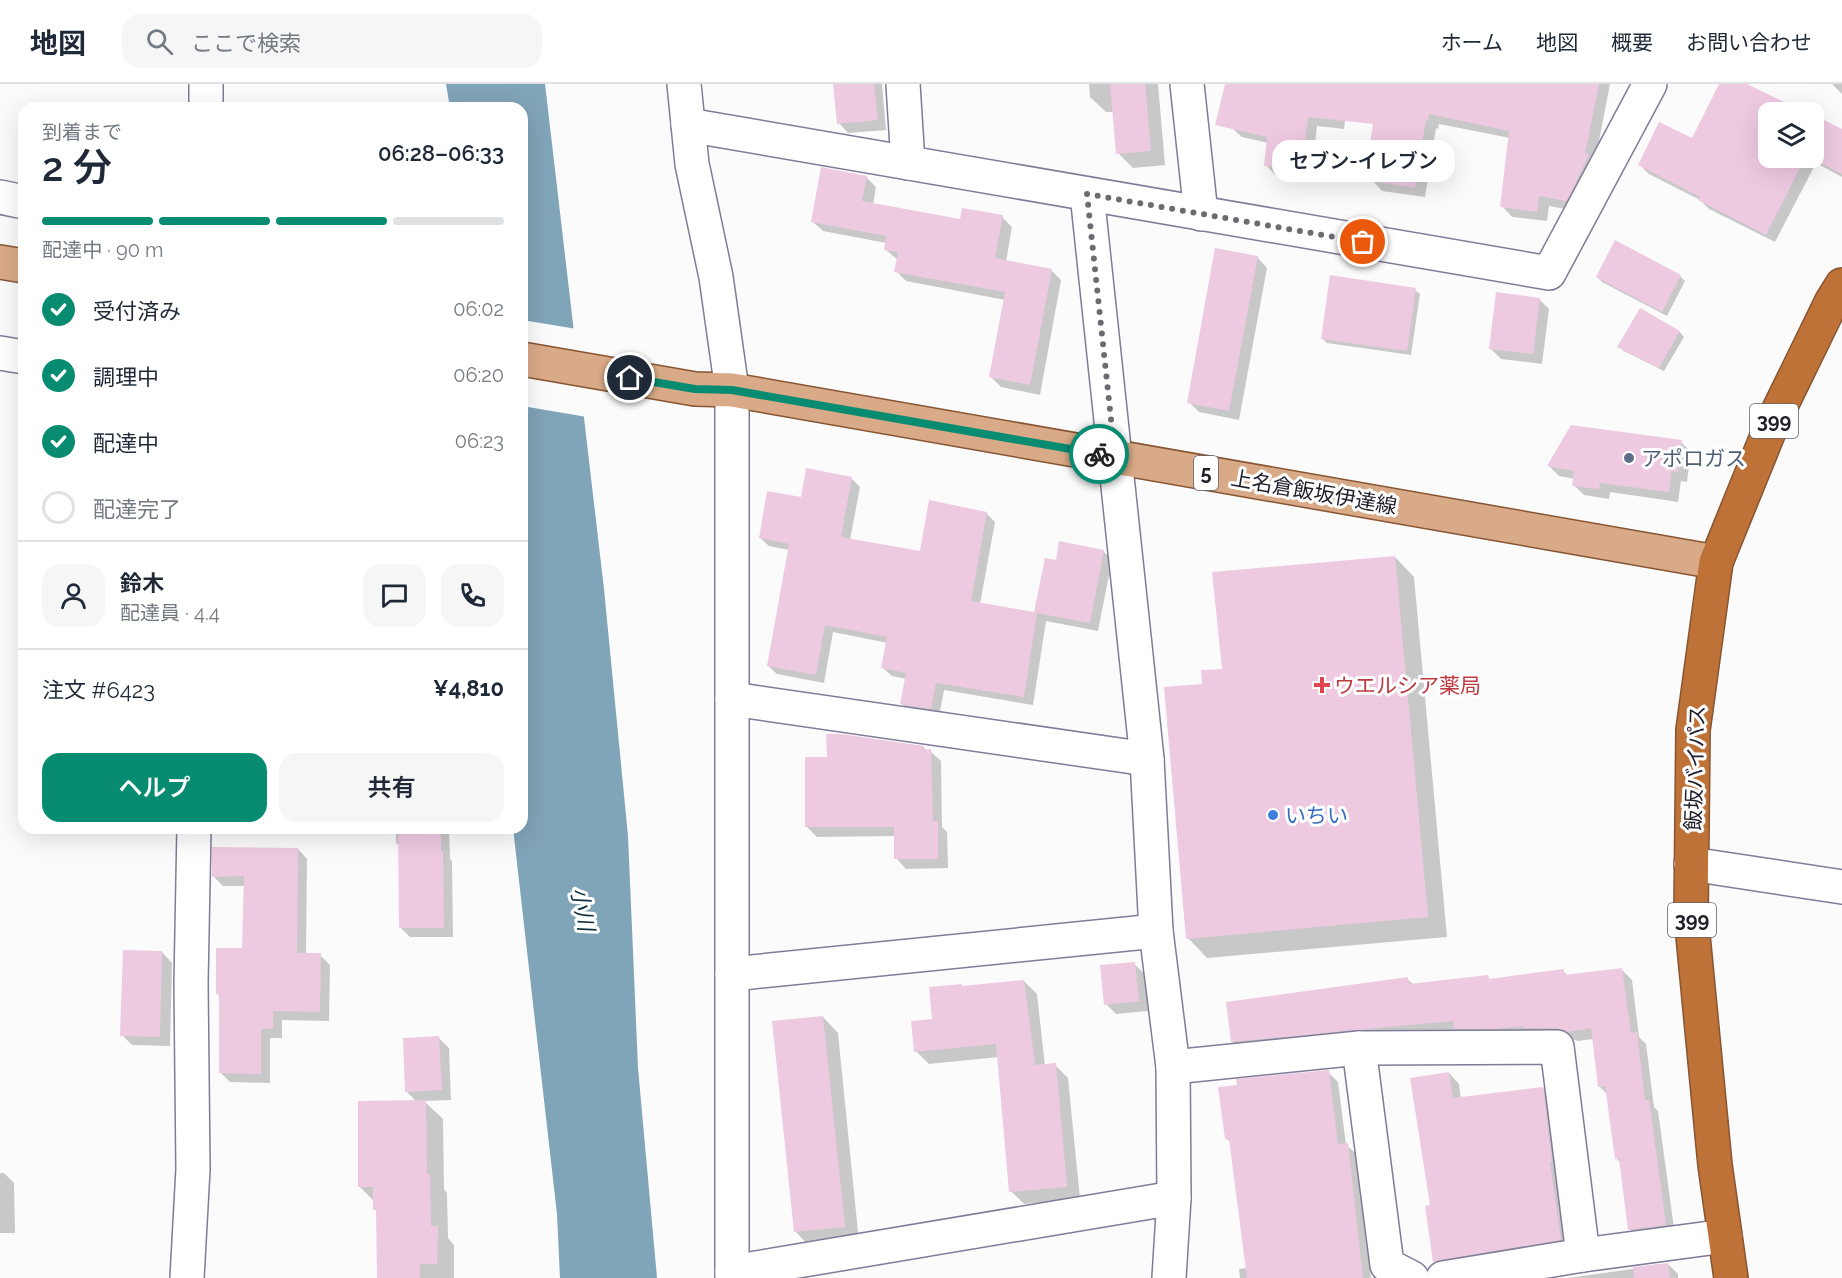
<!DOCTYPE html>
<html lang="ja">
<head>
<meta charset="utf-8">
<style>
	:root { --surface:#fff; --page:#f6f6f7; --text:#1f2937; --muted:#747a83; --line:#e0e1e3; --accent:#078c72 }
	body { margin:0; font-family:Raleway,"Noto Sans JP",sans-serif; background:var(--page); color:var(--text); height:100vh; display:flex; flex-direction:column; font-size:22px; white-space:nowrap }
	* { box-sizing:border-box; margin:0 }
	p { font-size:20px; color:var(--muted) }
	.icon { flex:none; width:33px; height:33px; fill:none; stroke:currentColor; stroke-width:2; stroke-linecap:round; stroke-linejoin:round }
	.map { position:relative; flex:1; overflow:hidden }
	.panel { position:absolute; left:18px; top:18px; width:510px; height:732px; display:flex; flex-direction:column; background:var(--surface); border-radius:18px; box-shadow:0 6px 24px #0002 }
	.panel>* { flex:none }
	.tools { position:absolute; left:1758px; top:18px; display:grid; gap:12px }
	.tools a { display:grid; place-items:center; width:66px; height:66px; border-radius:12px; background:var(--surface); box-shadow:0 6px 24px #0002; font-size:30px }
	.pin { position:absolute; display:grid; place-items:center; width:51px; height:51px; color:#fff; margin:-26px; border:3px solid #fff; border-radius:50%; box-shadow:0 2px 6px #0007 }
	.courier { position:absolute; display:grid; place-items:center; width:60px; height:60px; margin:-30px; border:4px solid #078c72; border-radius:50%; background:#fff; color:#222; box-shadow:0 2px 8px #0007 }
	.bubble { position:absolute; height:42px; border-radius:18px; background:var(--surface); box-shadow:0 6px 24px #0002; font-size:20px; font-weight:600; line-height:42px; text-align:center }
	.overview em { font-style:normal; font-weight:600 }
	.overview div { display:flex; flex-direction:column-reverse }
	.overview { display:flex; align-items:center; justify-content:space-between; height:102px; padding:0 24px }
	h1 { font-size:39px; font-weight:600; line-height:45px }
	.bar { display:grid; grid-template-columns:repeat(4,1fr); gap:9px 6px; align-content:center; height:72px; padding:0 24px }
	.bar i { height:8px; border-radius:4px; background:var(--line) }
	.bar .current { background:var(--accent) }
	.bar p { grid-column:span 4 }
	.line { display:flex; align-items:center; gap:15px; padding:0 24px; border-top:2px solid var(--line) }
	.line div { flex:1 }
	.round { display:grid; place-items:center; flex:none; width:63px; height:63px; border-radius:18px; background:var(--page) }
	ol { padding:0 24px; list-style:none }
	li { display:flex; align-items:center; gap:18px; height:66px }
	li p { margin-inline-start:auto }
	li .icon { padding:6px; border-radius:50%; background:var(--accent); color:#fff; stroke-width:4 }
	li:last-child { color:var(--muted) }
	li i { width:33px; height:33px; border:3px solid var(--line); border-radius:50% }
	.cta { display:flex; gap:12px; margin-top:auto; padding:12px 24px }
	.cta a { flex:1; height:69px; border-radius:18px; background:var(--accent); color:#fff; font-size:24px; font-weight:600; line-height:69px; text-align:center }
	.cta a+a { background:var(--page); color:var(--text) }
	header { display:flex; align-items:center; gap:36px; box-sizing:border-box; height:84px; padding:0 30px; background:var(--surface); border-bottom:2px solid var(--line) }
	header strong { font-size:28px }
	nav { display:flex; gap:33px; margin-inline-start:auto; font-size:21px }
	.search { width:420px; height:54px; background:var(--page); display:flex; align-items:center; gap:15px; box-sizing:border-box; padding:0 21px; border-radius:18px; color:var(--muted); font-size:22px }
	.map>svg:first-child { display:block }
	.water { fill:#80a4b8 }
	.pier { fill:#fbfbfb }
	.shadow { fill:#0003 }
	.building { fill:#eecae1 }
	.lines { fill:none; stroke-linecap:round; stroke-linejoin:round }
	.minor-casing { stroke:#807b98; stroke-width:36 }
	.major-casing { stroke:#875532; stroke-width:36 }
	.highway-casing { stroke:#875532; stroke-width:36 }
	.minor { stroke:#fff; stroke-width:33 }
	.major { stroke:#d9aa87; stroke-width:33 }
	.highway { stroke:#bf7237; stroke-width:33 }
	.done { stroke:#6d6b72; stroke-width:6; stroke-dasharray:0 10.8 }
	.route { stroke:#078c72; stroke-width:8 }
	.service-dot { fill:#5c6f8a; stroke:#fff; stroke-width:2 }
	.health-dot { fill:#e0444e; stroke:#fff; stroke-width:2 }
	.shop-dot { fill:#3f7fe0; stroke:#fff; stroke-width:2 }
	.labels { text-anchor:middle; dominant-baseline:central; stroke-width:6; stroke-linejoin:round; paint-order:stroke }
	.shield { fill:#fff; stroke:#636269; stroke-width:1.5 }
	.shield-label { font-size:20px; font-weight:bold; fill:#201e29 }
	.service-label { font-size:21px; fill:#4e5e75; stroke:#fff; text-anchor:start }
	.street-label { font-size:21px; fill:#201e29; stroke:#fff }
	.health-label { font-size:21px; fill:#be3a42; stroke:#fff; text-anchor:start }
	.shop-label { font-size:21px; fill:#366cbe; stroke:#fff; text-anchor:start }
	.water-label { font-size:22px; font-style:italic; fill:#0d2f3e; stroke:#fff }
</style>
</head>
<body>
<header>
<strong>地図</strong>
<div class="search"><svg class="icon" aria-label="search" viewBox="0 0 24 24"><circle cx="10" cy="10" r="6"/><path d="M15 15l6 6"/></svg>ここで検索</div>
<nav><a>ホーム</a><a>地図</a><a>概要</a><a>お問い合わせ</a></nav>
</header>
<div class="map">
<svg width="1842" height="1194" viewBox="0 0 1842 1194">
	<rect width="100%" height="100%" fill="#fbfbfb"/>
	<polygon class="water" points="446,0 545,0 604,505 628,752 638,984 657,1194 560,1194 557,1130 513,744 522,744 522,24 450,24"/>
	<polygon class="pier" points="522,236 577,245 587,333 522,322"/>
	<g class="shadow">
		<polygon points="835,0 882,0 886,46 848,49 839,39"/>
		<polygon points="1089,0 1158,0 1165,81 1133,84 1118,69 1114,28 1106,28 1090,13"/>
		<polygon points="1240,0 1350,0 1344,45 1317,42 1311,95 1275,91 1266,81 1268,59 1242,53 1232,44"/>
		<polygon points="1390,0 1610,0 1595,78 1576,127 1549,122 1547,137 1512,133 1502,122 1510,54 1439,40 1438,45 1436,44 1425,113 1382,107 1372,96"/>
		<polygon points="1720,0 1743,0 1801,28 1768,28 1768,74 1814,74 1814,35 1842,49 1842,93 1816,79 1775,158 1709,125 1700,116 1649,90 1640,81 1693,56"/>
		<polygon points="1832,0 1842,0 1842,10"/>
		<polygon points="866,93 876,103 873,121 962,137 1002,133 1012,143 1006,178 1051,186 1061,196 1040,311 1001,303 991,293 1005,216 906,197 896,187 898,176 885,165 886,159 823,147 812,137"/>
		<polygon points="1257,173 1267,184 1239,336 1199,328 1189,318"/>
		<polygon points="1680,192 1685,197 1667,232 1602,198 1597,193"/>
		<polygon points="1415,206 1420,210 1411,271 1327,259 1322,254"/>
		<polygon points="1539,215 1549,225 1542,280 1501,275 1490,264"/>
		<polygon points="1641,226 1680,248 1684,253 1664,287 1624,267 1619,263"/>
		<polygon points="1681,358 1691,368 1687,398 1681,397 1678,418 1610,408 1609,415 1584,411 1574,401 1575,395 1559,392 1549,382"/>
		<polygon points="851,394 860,403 850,456 921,469 986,429 995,438 980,520 1035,530 1058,478 1103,467 1112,476 1098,547 1046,537 1033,621 944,606 939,633 910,628 902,620 906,595 892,592 883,584 888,559 833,548 824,599 777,590 768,582 789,466 769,462 760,454 802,415"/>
		<polygon points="1395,473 1414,493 1447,853 1207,874 1188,854 1203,601 1223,586"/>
		<polygon points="923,663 927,667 930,667 941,677 942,743 947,748 948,784 906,785 896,774 895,752 817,753 807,743 828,674"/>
		<polygon points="396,744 449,744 450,775 452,777 453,853 410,853 401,844 400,762 396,759"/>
		<polygon points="298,765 307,775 306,871 320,871 330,881 329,937 282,936 282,954 270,954 270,999 230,998 220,988 221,913 217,910 244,866 245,802 223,802 213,792"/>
		<polygon points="162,868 172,879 170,962 132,961 122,951"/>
		<polygon points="1134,880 1145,890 1148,927 1116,930 1106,920"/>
		<polygon points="1622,886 1632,896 1639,953 1646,960 1654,1023 1658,1027 1675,1151 1640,1156 1630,1145 1621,1079 1616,1074 1608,1011 1599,1002 1593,955 1578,957 1568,954 1243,968 1232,958 1407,895 1414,901 1488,893 1491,897 1563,887 1568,892"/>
		<polygon points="1024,897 1037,910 1045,982 1055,981 1068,994 1080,1115 1024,1120 1011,1107 999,973 929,980 916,967 934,936 962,902 964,904"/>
		<polygon points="823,933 838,949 859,1158 810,1163 795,1147"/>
		<polygon points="439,954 449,964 451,1016 424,1017 443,1035 444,1105 447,1109 448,1154 454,1161 454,1194 379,1194 378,1128 374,1125 374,1117 359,1102 417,1018 406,1007"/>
		<polygon points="1328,988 1338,998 1346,1061 1358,1071 1371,1194 1240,1194 1239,1185 1247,1184 1231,1059 1227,1055"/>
		<polygon points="1449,989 1459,1000 1461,1015 1543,1004 1553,1014 1570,1166 1445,1188 1435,1178 1427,1123 1431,1123"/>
		<polygon points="0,1089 4,1089 14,1099 15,1149 0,1149"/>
		<polygon points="1668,1180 1678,1190 1678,1194 1568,1194"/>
	</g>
	<g class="building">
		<polygon points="833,0 874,0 878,36 837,40"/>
		<polygon points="1110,0 1145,0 1151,67 1116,70"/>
		<polygon points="1225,0 1599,0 1585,70 1589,70 1570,111 1566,117 1539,112 1537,128 1500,123 1509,47 1429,30 1428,36 1426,35 1415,104 1364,96 1373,40 1308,33 1302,86 1264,82 1267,53 1215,41"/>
		<polygon points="1719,0 1747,0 1805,28 1768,28 1768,74 1805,74 1766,151 1698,116 1700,113 1638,81 1659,38 1692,54"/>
		<polygon points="1814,31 1842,45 1842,90 1811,74 1814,74"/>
		<polygon points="821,83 867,92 862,117 960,135 962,124 1003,131 995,174 1052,185 1030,301 989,293 1005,208 894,188 898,168 884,166 886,152 811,138"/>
		<polygon points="1615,156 1681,191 1662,228 1596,193"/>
		<polygon points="1215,164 1258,172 1229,327 1187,319"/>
		<polygon points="1330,191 1416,204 1407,267 1321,255"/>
		<polygon points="1496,208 1540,214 1533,270 1489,265"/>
		<polygon points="1640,224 1680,247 1659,284 1617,263"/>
		<polygon points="1571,341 1682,356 1678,388 1671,387 1669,408 1600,399 1599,405 1572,402 1574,387 1547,382"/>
		<polygon points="806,384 852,393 841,453 920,467 929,416 987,428 971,517 1034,528 1045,474 1056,476 1059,457 1104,466 1090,539 1037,529 1024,613 936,599 931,625 900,620 906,589 881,584 887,553 825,541 816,591 767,582 789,460 759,454 767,407 801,413"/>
		<polygon points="1395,472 1428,833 1186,855 1164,603 1202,600 1201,586 1222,585 1212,488"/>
		<polygon points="826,650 841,650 924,662 923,666 931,665 933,737 938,737 938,775 894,775 894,743 805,743 805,673 827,673"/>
		<polygon points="398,744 441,744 441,767 443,767 444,844 399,844"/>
		<polygon points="212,763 298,764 297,869 321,869 320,928 273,927 273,945 261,945 261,990 219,989 219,910 216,910 216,864 242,864 244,792 212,793"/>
		<polygon points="123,866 162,867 160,953 120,952"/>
		<polygon points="1135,878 1139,917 1104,921 1100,881"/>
		<polygon points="1622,884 1631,949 1637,948 1645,1016 1649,1016 1666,1141 1628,1146 1619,1075 1615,1075 1605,1002 1598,1003 1591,944 1567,948 1557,944 1523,944 1523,942 1497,945 1454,945 1453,937 1231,958 1226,918 1408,893 1409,900 1488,891 1489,895 1564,885 1564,891"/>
		<polygon points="1024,896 1035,981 1056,979 1067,1103 1009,1108 996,960 914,968 911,937 932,935 929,903 962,900 962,902"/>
		<polygon points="823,932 845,1143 794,1148 772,937"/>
		<polygon points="439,952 442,1006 405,1008 403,954"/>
		<polygon points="1329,986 1338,1060 1348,1059 1363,1194 1247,1194 1229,1055 1225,1055 1218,1003 1237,1001 1236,995"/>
		<polygon points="1449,988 1453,1014 1543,1003 1552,1078 1550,1078 1561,1156 1440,1176 1433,1178 1425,1122 1430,1121 1410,994"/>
		<polygon points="426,1016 427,1090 430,1089 431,1142 438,1142 437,1180 420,1180 420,1194 377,1194 376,1126 373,1126 373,1103 358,1103 358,1017"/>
		<polygon points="1668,1179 1670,1194 1634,1194 1633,1183"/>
	</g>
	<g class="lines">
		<defs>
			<g id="minor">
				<polyline points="684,0 692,80 716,193 732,306 732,1194"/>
				<polyline points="903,0 908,79"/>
				<polyline points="1187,0 1201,130"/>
				<polyline points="206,24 206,0"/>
				<polyline points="688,41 1549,189 1650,0"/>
				<polyline points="1087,110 1147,675 1156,847 1173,983 1174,1114 1169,1194"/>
				<polyline points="0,113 24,118"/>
				<polyline points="0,269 24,273"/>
				<polyline points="732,615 1147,675"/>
				<polyline points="1691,780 1842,803"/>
				<polyline points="732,890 1156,847"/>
				<polyline points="1359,964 1387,1181 1412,1194"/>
				<polyline points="1173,983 1359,964 1557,963 1583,1171 1443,1194"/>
				<polyline points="1583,1171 1725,1152"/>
				<polyline points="732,1188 1174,1114"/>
				<polyline points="187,1194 193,1085 191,899 194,744"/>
			</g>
			<g id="major">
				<polyline points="0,178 24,182"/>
				<polyline points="522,275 695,305 732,306 1716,478"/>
			</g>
			<polyline id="highway" points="1731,1194 1715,1081 1691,831 1693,646 1716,478 1772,340 1832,217 1842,201"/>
		</defs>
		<use href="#minor" class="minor-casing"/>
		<use href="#major" class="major-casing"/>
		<use href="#highway" class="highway-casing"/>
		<use href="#minor" class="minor"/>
		<use href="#major" class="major"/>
		<use href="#highway" class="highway"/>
	</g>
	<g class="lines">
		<polyline class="done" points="1099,370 1115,373 1087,110 1363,158"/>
		<polyline class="route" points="630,294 695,305 732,306 1099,370"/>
	</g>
	<circle class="service-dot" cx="1629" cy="374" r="6"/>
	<path class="health-dot" d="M1319 592h6v6h6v6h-6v6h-6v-6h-6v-6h6z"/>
	<circle class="shop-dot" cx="1273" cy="731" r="6"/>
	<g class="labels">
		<g class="shield">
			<rect x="1750" y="320" width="48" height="34" rx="4.5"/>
			<rect x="1194" y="372" width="24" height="34" rx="4.5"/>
			<rect x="1668" y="819" width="48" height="34" rx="4.5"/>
		</g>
		<g class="shield-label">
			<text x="1774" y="337">399</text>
			<text x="1206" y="389">5</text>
			<text x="1692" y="836">399</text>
		</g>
		<g class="service-label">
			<text x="1641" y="374">アポロガス</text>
		</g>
		<g class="street-label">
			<text transform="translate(1314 408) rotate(10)">上名倉飯坂伊達線</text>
			<text transform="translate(1695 684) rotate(-88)">飯坂バイパス</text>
		</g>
		<g class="health-label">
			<text x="1334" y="601">ウエルシア薬局</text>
		</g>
		<g class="shop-label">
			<text x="1285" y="731">いちい</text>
		</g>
		<g class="water-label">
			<text transform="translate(583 825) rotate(79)">小川</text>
		</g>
	</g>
</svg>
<div class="tools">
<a><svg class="icon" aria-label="layers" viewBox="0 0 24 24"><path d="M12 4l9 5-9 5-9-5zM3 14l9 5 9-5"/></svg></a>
</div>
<div class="pin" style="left:1363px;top:158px;background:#ea580c"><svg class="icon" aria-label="bag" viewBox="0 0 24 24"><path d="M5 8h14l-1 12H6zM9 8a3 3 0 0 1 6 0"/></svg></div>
<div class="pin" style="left:630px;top:294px;background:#1f2937"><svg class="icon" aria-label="home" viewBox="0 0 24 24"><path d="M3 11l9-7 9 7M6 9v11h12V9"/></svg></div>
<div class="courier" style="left:1099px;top:370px"><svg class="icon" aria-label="bike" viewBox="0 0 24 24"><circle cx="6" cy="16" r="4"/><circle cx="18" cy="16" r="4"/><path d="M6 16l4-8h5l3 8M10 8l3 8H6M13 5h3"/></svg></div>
<div class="bubble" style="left:1272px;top:56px;width:183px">セブン-イレブン</div>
<section class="panel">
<div class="overview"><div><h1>2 分</h1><p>到着まで</p></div><em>06:28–06:33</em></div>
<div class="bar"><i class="current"></i><i class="current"></i><i class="current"></i><i></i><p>配達中 · 90 m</p></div>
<ol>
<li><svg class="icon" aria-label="check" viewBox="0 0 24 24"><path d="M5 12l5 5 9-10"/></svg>受付済み<p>06:02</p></li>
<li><svg class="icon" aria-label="check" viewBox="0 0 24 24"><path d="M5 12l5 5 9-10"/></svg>調理中<p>06:20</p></li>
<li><svg class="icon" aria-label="check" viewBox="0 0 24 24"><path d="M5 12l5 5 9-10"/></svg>配達中<p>06:23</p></li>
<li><i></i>配達完了</li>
</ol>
<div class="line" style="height:108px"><a class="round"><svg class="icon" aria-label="person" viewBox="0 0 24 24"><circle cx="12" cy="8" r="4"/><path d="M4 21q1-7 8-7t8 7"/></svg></a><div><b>鈴木</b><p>配達員 · 4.4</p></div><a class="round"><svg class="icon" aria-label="chat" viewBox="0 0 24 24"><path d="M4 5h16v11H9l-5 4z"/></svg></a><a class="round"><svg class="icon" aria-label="phone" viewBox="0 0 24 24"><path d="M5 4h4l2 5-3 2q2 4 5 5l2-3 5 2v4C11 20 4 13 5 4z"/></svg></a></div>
<div class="line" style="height:78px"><div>注文 #6423</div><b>¥4,810</b></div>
<div class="cta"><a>ヘルプ</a><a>共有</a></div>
</section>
</div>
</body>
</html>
